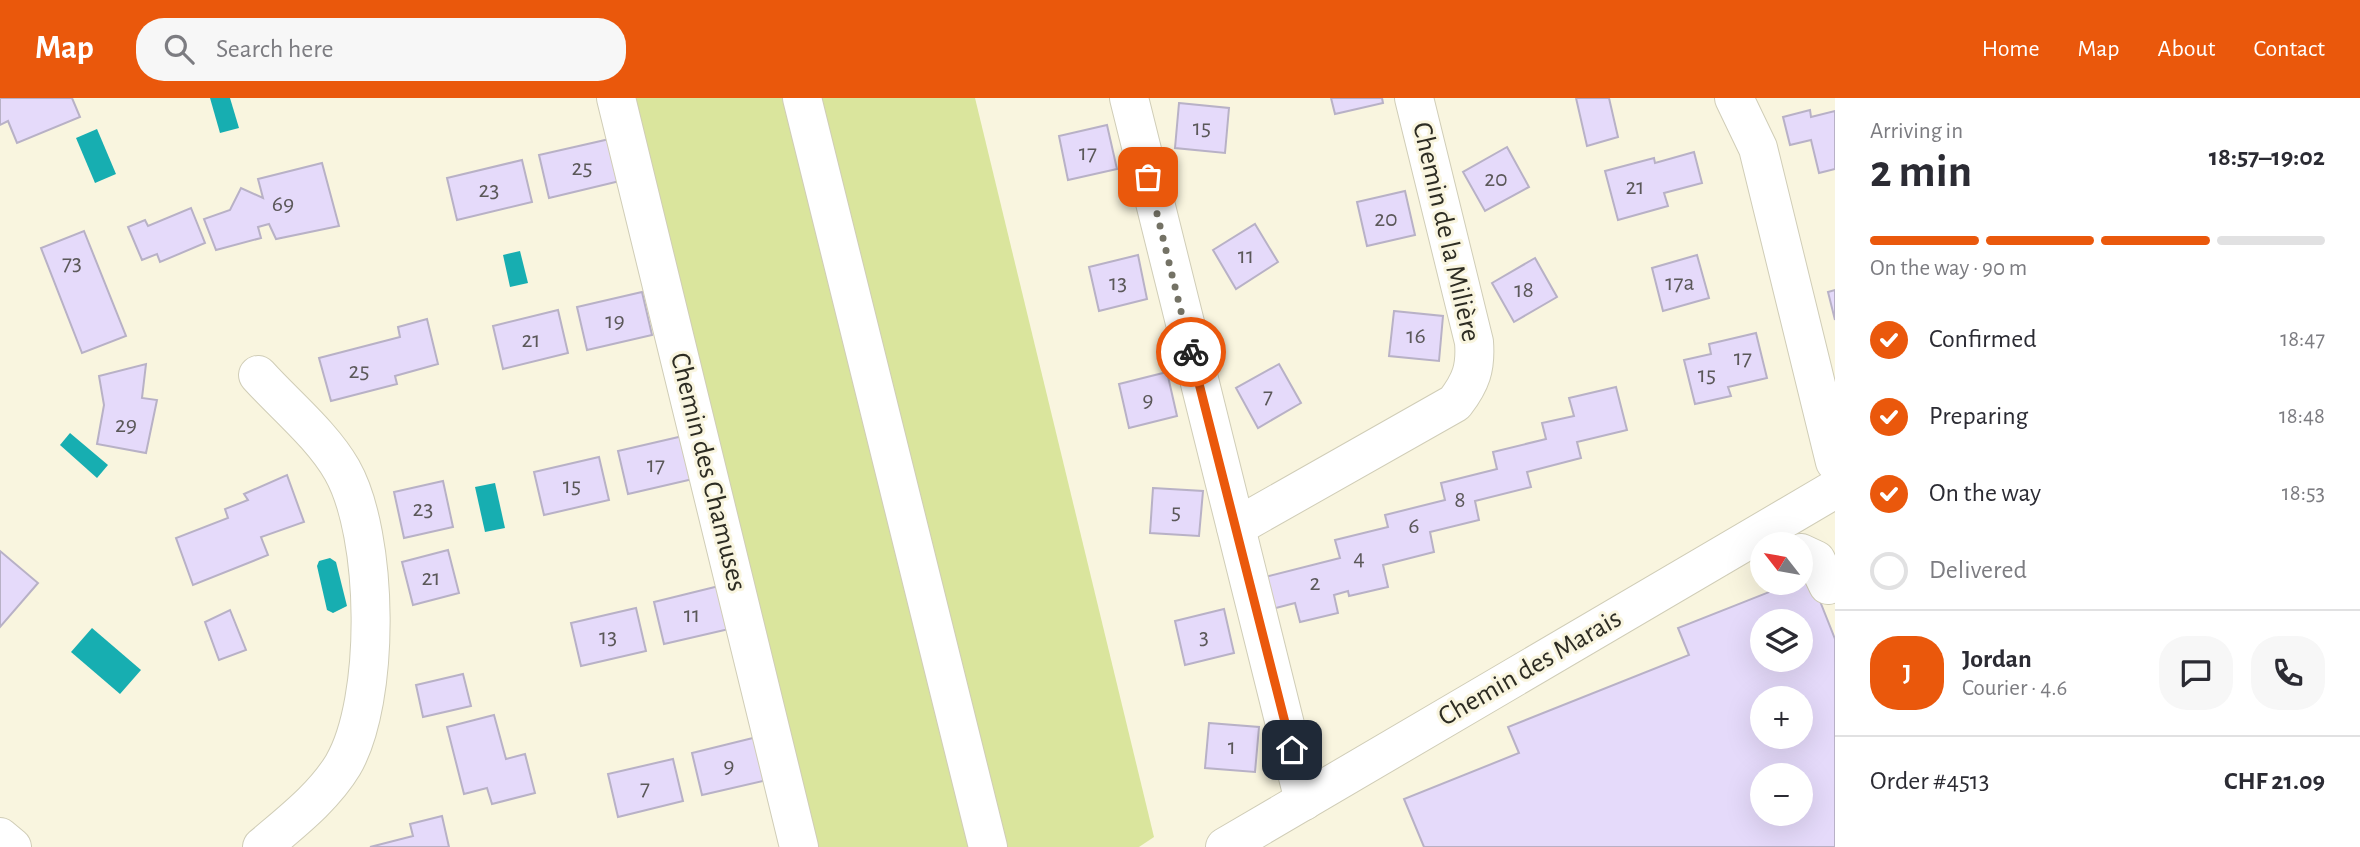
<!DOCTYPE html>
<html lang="en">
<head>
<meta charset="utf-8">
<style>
	:root { --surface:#fff; --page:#f7f7f7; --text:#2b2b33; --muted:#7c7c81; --line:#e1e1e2; --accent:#ea580c }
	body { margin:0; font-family:"Alegreya Sans",sans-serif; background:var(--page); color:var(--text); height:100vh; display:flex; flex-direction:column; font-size:26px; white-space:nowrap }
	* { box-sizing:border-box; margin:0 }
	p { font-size:23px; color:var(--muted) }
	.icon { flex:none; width:38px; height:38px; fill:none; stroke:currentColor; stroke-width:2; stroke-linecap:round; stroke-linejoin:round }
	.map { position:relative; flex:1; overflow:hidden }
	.side { display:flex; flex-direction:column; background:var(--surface); width:525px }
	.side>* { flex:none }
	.needle { width:46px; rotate:301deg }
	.controls { position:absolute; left:1750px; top:434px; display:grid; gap:14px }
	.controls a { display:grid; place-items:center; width:63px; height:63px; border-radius:50%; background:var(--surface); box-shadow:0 7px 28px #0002; font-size:35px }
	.pin { position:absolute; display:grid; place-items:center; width:60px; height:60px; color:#fff; margin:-30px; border-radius:14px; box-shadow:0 4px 10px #0006 }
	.courier { position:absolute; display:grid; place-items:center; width:70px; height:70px; margin:-35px; border:5px solid #ea580c; border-radius:50%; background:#fff; color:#222; box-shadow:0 2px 9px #0007 }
	.headline em { font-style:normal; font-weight:700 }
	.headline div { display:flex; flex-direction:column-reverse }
	.headline { display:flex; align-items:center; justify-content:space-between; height:119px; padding:0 35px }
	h1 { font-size:46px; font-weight:700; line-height:52px }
	.bar { display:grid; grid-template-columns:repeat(4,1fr); gap:10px 7px; align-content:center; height:84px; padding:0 35px }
	.bar i { height:9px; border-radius:5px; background:var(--line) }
	.bar .current { background:var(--accent) }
	.bar p { grid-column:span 4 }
	.line { display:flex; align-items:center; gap:18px; padding:0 35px; border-top:2px solid var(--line) }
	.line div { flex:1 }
	.round { display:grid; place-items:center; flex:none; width:74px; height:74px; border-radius:28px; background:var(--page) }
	ol { padding:0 35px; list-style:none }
	li { display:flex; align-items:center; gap:21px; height:77px }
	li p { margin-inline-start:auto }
	li .icon { padding:7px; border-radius:50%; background:var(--accent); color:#fff; stroke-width:4 }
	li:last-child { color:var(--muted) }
	li i { width:38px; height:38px; border:4px solid var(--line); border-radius:50% }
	header { display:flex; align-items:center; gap:42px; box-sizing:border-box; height:98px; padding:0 35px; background:var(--accent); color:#fff }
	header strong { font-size:33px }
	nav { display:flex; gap:38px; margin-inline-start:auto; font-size:24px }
	.search { width:490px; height:63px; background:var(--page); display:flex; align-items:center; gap:18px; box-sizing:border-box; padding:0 24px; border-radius:28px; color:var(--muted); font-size:26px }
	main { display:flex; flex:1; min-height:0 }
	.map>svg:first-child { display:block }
	.green { fill:#dae59d }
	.water { fill:#17aeb1 }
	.building { fill:#e5dafa; stroke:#b8b1c6; stroke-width:2; fill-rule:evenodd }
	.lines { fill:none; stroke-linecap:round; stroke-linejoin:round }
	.minor-casing { stroke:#d0cdb7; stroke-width:40 }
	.minor { stroke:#fff; stroke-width:38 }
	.done { stroke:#747265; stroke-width:7; stroke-dasharray:0 12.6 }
	.route { stroke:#ea580c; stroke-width:9 }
	.labels { text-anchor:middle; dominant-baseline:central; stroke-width:6; stroke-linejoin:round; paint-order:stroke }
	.number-label { font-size:24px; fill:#5b5859 }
	.street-label { font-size:28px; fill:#2d2c23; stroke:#f9f5df }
</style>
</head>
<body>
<header>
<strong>Map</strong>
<div class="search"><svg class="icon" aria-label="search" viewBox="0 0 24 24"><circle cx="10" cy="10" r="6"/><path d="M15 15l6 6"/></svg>Search here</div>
<nav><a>Home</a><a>Map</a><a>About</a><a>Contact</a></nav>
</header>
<main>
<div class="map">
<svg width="1835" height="749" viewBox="0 0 1835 749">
	<rect width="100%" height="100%" fill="#f9f5df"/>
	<polygon class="green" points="625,0 975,0 1154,739 1139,749 799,749"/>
	<g class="water">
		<polygon points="210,0 230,0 239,30 220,35"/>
		<polygon points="97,31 116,76 95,85 76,40"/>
		<polygon points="520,153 528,185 510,189 503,157"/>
		<polygon points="70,335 108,367 97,380 60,347"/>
		<polygon points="495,385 505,430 485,434 475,389"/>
		<polygon points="330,460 336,464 347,508 333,515 327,512 317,468 319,463"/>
		<polygon points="92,530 141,572 120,596 71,554"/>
	</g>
	<g class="building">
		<polygon points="0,0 72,0 80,19 17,45 8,23 0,27"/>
		<polygon points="1331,0 1382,0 1383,5 1335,16"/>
		<polygon points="1576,0 1609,0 1618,39 1587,48"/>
		<polygon points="1179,5 1229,10 1225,55 1175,50"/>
		<polygon points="1810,12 1811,19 1835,13 1835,71 1819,75 1811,42 1790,47 1783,19"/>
		<polygon points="1107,27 1117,71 1068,82 1059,38"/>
		<polygon points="614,40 624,82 549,100 539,57"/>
		<polygon points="1507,49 1529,89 1485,113 1463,74"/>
		<polygon points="1694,54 1702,85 1664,95 1668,108 1618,122 1605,73 1654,60 1655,65"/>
		<polygon points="522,62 532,104 457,122 447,80"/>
		<polygon points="322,65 339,128 276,141 269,126 258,129 261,140 216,152 204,121 230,112 241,90 263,100 258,81"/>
		<polygon points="1405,93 1415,137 1367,148 1357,104"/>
		<polygon points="191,110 205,145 160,164 157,156 142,162 128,129 145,122 148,128"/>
		<polygon points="1255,126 1278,164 1236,191 1213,152"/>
		<polygon points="84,133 126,238 82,255 41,150"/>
		<polygon points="1138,157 1147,201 1099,213 1089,169"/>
		<polygon points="1697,157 1709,200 1663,213 1652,170"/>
		<polygon points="1535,160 1557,199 1514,224 1492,185"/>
		<polygon points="1835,192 1835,222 1828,194"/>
		<polygon points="642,194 652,237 587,252 577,209"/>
		<polygon points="558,212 568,255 503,271 493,228"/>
		<polygon points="1394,213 1443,218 1439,263 1389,258"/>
		<polygon points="427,221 438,266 395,278 397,286 331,303 319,260 400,239 398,229"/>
		<polygon points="1756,235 1767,280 1728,289 1731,298 1695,306 1684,262 1711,256 1709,246"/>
		<polygon points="146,266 142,300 157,302 146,355 97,346 104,307 99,278"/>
		<polygon points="1279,266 1301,305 1258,330 1236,290"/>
		<polygon points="1167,274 1177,318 1129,330 1119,286"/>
		<polygon points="1616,289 1627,332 1577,344 1581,360 1527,374 1531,389 1475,403 1479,422 1430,434 1434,454 1383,467 1388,489 1349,498 1348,493 1334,497 1338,515 1300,524 1295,505 1272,511 1265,479 1340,460 1335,442 1388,429 1385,417 1445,402 1441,385 1497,371 1493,354 1546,341 1542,325 1574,318 1569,300"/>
		<polygon points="683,338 693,381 628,396 618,353"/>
		<polygon points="599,359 609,402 544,417 534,374"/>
		<polygon points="287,377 304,424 261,439 268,457 193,487 176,440 228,420 225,411 248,402 244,396"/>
		<polygon points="443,383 453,429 404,440 394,394"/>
		<polygon points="1153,390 1203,393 1199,438 1150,435"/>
		<polygon points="448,452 459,495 413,507 402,464"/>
		<polygon points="0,453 38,485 0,529"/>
		<path d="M1810,478L1835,541V749H1424L1404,701L1519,655L1508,629L1689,557L1678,530L1792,485H1801V481ZM1762,523H1801V562H1762ZM1762,600H1801V639H1762ZM1762,677H1801V716H1762Z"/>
		<polygon points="719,488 729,531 664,546 654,504"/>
		<polygon points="636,510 646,553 581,568 571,525"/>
		<polygon points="1224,511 1234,555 1185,567 1175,523"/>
		<polygon points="230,512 246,552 219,562 205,524"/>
		<polygon points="463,576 471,608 423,619 416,587"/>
		<polygon points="494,617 506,661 525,656 535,695 492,706 487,690 464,696 447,629"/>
		<polygon points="1209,625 1259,629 1255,674 1205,670"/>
		<polygon points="757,639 767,682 702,697 692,655"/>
		<polygon points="673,661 683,703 618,719 608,676"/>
		<polygon points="442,718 449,749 370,749 413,738 410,726"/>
	</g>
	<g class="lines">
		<defs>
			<g id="minor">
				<polyline points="616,0 799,749"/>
				<polyline points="802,0 988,749"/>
				<polyline points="1129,0 1304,703"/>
				<polyline points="1734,0 1758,50 1835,364"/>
				<path d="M258,277C285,307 322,337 342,372C379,437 381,602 343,667C323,700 291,724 262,749"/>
				<path d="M1236,429L1455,305C1471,284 1476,270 1474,244L1414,0"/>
				<polyline points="1801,455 1816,462 1828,487"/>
				<polyline points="0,739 12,749"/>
				<polyline points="1225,749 1835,391"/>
			</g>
		</defs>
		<use href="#minor" class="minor-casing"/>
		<use href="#minor" class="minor"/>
	</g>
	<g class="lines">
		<polyline class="done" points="1148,79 1191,254"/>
		<polyline class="route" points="1191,254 1292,652"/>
	</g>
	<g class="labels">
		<g class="number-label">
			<text x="1202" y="30">15</text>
			<text x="1088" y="55">17</text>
			<text x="582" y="70">25</text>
			<text x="1496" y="81">20</text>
			<text x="1635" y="89">21</text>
			<text x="489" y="92">23</text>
			<text x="283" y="106">69</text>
			<text x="1386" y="121">20</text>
			<text x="1246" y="158">11</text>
			<text x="72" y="165">73</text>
			<text x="1118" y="185">13</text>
			<text x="1680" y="185">17a</text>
			<text x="1524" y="192">18</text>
			<text x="615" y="223">19</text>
			<text x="1416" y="238">16</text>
			<text x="531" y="242">21</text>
			<text x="1743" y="260">17</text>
			<text x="359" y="273">25</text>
			<text x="1707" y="277">15</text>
			<text x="1268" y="298">7</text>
			<text x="1148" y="302">9</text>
			<text x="126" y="327">29</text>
			<text x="656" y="367">17</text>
			<text x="572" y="388">15</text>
			<text x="1460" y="402">8</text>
			<text x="423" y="411">23</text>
			<text x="1176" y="414">5</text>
			<text x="1414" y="428">6</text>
			<text x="1359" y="460">4</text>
			<text x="431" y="480">21</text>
			<text x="1315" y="485">2</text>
			<text x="692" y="517">11</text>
			<text x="608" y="539">13</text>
			<text x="1204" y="539">3</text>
			<text x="1232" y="649">1</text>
			<text x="729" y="668">9</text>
			<text x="645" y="690">7</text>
		</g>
		<g class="street-label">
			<text transform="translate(1446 134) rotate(77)">Chemin de la Milière</text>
			<text transform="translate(708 374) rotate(76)">Chemin des Chamuses</text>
			<text transform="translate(1530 570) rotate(-30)">Chemin des Marais</text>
		</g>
	</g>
</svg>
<div class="controls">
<a><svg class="needle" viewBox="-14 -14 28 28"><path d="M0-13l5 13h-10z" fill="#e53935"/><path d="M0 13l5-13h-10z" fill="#7c7c81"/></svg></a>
<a><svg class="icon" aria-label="layers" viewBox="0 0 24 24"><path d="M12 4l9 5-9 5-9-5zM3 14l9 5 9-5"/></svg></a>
<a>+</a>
<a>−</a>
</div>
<div class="pin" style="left:1148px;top:79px;background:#ea580c"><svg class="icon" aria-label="bag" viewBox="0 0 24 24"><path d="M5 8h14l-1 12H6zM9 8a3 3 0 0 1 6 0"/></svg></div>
<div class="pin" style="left:1292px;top:652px;background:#1f2937"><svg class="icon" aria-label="home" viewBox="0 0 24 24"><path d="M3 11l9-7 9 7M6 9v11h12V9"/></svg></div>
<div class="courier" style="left:1191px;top:254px"><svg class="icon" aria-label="bike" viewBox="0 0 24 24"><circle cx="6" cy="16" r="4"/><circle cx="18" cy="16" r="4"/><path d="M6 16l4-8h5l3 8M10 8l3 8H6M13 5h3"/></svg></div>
</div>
<section class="side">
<div class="headline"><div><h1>2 min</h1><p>Arriving in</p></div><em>18:57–19:02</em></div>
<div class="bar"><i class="current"></i><i class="current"></i><i class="current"></i><i></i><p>On the way · 90 m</p></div>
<ol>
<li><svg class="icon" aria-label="check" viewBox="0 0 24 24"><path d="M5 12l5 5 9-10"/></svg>Confirmed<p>18:47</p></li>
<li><svg class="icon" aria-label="check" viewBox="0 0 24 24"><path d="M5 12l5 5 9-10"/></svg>Preparing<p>18:48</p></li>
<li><svg class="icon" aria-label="check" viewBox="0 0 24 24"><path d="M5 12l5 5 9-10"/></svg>On the way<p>18:53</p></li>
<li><i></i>Delivered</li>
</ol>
<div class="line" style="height:126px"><b class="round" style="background:var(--accent);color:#fff">J</b><div><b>Jordan</b><p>Courier · 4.6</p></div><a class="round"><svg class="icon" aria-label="chat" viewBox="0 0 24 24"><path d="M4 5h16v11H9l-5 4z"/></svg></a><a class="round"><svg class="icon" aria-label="phone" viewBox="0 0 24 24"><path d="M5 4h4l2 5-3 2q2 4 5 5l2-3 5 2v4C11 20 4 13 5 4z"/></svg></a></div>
<div class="line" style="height:91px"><div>Order #4513</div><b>CHF 21.09</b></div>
</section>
</main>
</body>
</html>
